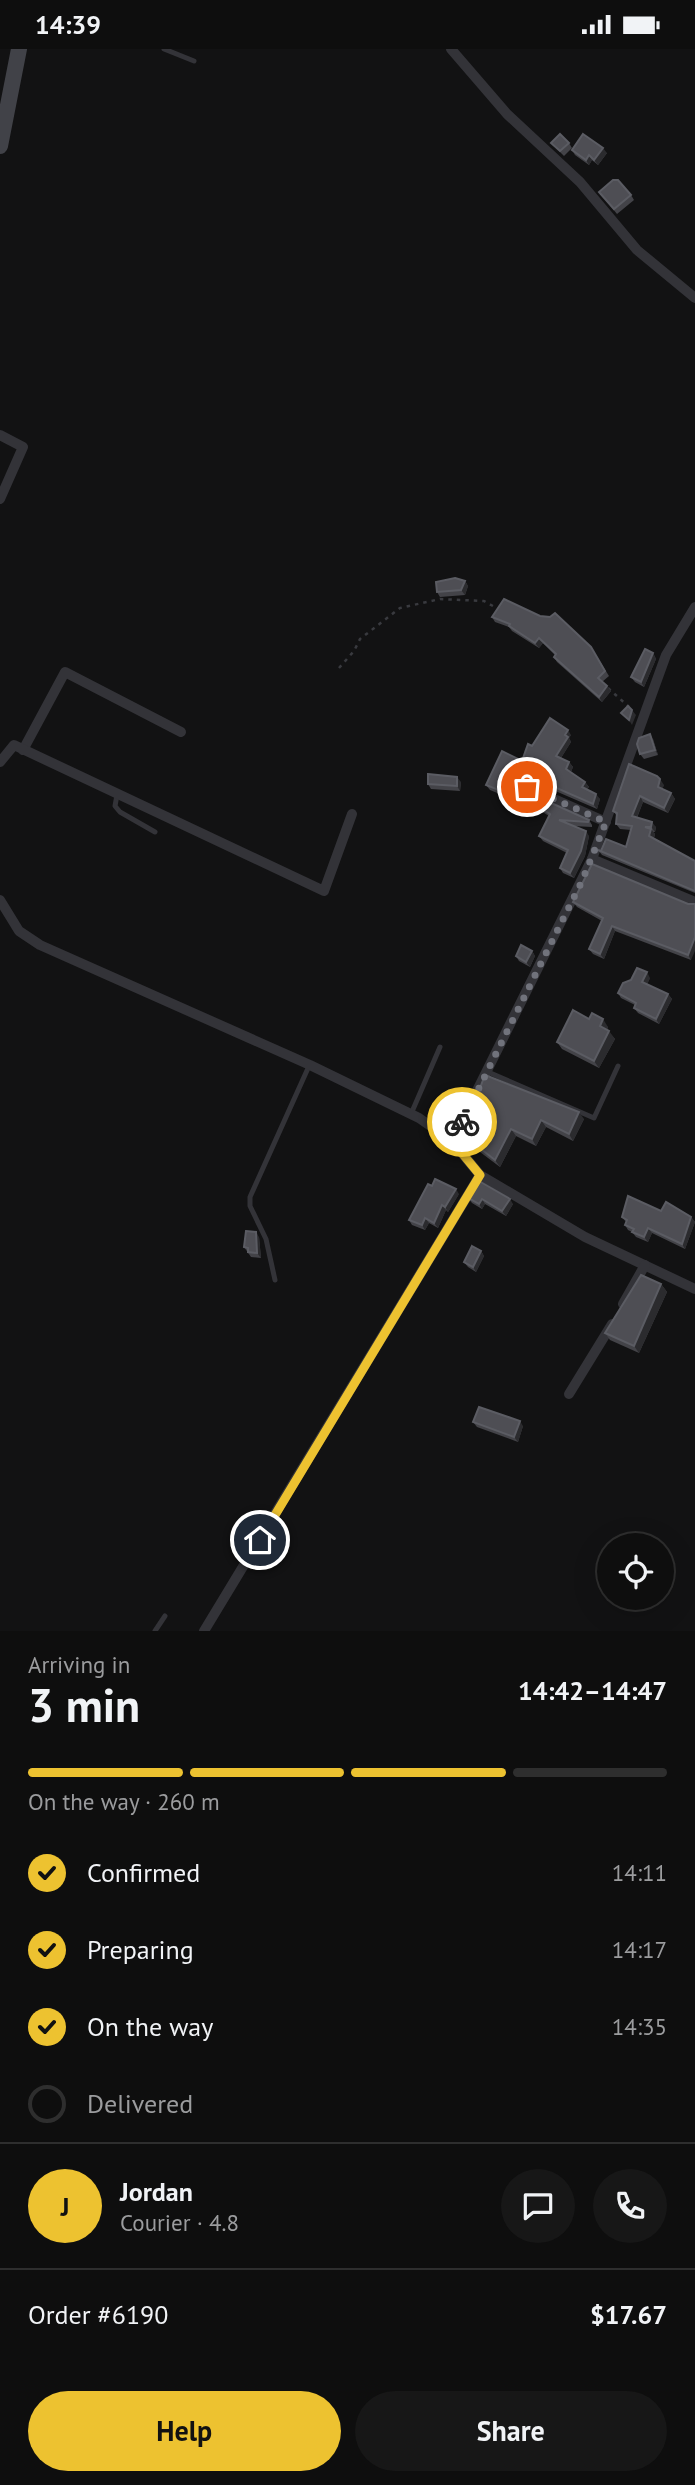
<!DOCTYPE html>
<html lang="en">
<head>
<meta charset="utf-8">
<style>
	:root { --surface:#0e0e0e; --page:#171717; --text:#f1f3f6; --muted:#9b9c9e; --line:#2e2e2e; --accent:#edc230 }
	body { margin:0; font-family:"PT Sans",sans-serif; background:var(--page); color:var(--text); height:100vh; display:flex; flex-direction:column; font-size:26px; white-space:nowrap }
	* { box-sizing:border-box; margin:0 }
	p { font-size:23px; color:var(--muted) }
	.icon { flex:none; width:38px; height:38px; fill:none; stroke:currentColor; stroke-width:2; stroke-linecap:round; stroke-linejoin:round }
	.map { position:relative; height:1582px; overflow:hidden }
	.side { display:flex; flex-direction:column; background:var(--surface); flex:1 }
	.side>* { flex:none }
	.tools { position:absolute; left:597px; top:1484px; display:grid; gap:14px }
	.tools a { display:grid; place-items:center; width:77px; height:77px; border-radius:50%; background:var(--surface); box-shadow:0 7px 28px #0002,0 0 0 2px var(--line); font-size:35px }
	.pin { position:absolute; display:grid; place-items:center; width:60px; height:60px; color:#fff; margin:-30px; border:4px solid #fff; border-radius:50%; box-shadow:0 2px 7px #0007 }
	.courier { position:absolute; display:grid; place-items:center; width:70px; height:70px; margin:-35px; border:5px solid #edc230; border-radius:50%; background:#fff; color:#222; box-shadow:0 2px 9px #0007 }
	.summary em { font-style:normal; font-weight:700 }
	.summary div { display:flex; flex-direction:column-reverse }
	.summary { display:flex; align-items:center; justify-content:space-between; height:119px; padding:0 28px }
	h1 { font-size:46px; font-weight:700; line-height:52px }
	.bar { display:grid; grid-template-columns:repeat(4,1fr); gap:10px 7px; align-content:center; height:84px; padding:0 28px }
	.bar i { height:9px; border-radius:5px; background:var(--line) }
	.bar .active { background:var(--accent) }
	.bar p { grid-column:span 4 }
	.line { display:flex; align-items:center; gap:18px; padding:0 28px; border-top:2px solid var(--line) }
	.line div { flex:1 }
	.round { display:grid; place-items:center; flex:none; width:74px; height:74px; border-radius:37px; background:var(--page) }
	ol { padding:0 28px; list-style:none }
	li { display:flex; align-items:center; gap:21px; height:77px }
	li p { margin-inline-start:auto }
	li .icon { padding:7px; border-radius:50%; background:var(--accent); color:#111; stroke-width:4 }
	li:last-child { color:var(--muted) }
	li i { width:38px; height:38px; border:4px solid var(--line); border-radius:50% }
	.cta { display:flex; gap:14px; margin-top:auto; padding:14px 28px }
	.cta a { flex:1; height:80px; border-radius:42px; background:var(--accent); color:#111; font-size:28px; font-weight:700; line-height:80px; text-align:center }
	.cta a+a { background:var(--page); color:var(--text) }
	.status { display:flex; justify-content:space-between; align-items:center; height:49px; padding:0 35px; background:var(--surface); direction:ltr }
	.status svg { height:19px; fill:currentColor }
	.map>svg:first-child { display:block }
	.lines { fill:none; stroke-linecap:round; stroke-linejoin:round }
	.path { stroke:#393a3f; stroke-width:2.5; stroke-dasharray:3.5 5; stroke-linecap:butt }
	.lane { stroke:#333338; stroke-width:5 }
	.street { stroke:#333338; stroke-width:10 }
	.secondary { stroke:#414248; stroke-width:16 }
	.wall { fill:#434348 }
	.shaded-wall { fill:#2b2b2e }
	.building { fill:#4e4e54; stroke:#5b5c63; stroke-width:2 }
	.done { stroke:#71737c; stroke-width:7; stroke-dasharray:0 12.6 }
	.route { stroke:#edc230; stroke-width:9 }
</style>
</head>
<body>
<div class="status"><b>14:39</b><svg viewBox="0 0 49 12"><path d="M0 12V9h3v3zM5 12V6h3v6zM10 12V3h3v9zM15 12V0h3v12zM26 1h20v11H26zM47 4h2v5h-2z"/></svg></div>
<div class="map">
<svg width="695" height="1582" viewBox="0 0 695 1582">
	<rect width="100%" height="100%" fill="#121213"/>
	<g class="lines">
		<g class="path">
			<polyline points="339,619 354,602 360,590 400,559 440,550 484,552 500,561"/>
			<polyline points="608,639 629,658"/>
		</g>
		<g class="lane">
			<polyline points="164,0 194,12"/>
			<polyline points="117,746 115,757 120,763 155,783"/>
			<polyline points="488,1023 594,1069 618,1017"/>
			<polyline points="411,1065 440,998"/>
			<polyline points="275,1231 266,1190 250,1157 250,1148 309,1017"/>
			<polyline points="155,1582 165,1567"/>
		</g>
		<g class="street">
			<polyline points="451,0 507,65 580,133 637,201 695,249"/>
			<polyline points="0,386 23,398 0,450"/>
			<polyline points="23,701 65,623 181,683"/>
			<polyline points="0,713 14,696 324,842 352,765"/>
			<polyline points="527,738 606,773"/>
			<polyline points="592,810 695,853"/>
			<polyline points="0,851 19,882 40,896 310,1016 419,1069 452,1092 480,1126 585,1188 695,1240"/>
			<polyline points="452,1092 592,810 666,606 695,558"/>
			<polyline points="623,1255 645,1216"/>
			<polyline points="569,1345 612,1275"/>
			<polyline points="204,1582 480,1126"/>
		</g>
		<polyline class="secondary" points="0,97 19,0"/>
	</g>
	<g class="wall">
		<polygon points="551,94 569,94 572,99 564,107"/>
		<polygon points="572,101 607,104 598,116 592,111 589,116 575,106"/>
		<polygon points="599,143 631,146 634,151 617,165"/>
		<polygon points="465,532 468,537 465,546 440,548 437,543"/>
		<polygon points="492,568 591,598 609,627 602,633 611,642 602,653 557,613 554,608 555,606 543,594 539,599 512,582 509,578 495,573"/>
		<polygon points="653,604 656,610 644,638 635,633 631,628"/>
		<polygon points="571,686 569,689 571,693 561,709 569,713 573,718 571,723 585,733 589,738 587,740 600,750 597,760 530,731 520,734 522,741 589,771 592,776 592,778 573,777 589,787 585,807 574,829 563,824 560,819 567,804 543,792 539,787 549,767 523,751 522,754 490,741 486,736 522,712 532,697"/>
		<polygon points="653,690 658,706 644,710 640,705"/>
		<polygon points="461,733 460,742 431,740 428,735"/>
		<polygon points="664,736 662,740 671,744 675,750 668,764 643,753 637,769 656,778 655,783 653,783 655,785 654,789 695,812 695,844 602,806 598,801 601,802 626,798 631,781 620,780 616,775 617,767 613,762"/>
		<polygon points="573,853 688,855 691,911 615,882 604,910 593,905 589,900 602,872 577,858"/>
		<polygon points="532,902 535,907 530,918 519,912 516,907"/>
		<polygon points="650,929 647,935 668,945 672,950 659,975 638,964 634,959 635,956 621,949 618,944"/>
		<polygon points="589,970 608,978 607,981 615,990 599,1019 562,1000 557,993"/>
		<polygon points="475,1052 584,1070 573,1092 546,1078 536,1097 516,1087 500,1118 476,1100 472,1093 487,1062 480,1058"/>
		<polygon points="459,1145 448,1163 446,1161 438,1179 429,1174 425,1181 412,1176 409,1171"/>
		<polygon points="468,1149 513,1155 506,1167 485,1155 482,1160 472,1154"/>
		<polygon points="661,1162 691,1168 695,1173 685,1200 652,1184 648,1193 636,1188 632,1183 628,1181 625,1176 626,1173 622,1168"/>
		<polygon points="259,1188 261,1209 251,1208 244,1198"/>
		<polygon points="481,1202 484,1207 476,1223 468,1218 464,1213"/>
		<polygon points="661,1235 667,1243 639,1304 610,1291 605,1284"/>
		<polygon points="473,1373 523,1377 518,1393 477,1378"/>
	</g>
	<g class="shaded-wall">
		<polygon points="603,99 607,104 598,116 594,111"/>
		<polygon points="589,106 592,111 589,116 586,111"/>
		<polygon points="465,532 468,537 465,546 461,541"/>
		<polygon points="539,589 543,594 539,599 535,594"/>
		<polygon points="653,604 656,610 644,638 641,633"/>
		<polygon points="607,637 611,642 602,653 599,648"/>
		<polygon points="632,661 636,666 632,676 629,671"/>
		<polygon points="568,681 571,686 569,689 571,693 559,712 556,707"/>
		<polygon points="650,685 653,690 658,706 655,701"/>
		<polygon points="569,713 573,718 570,725 566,720"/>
		<polygon points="457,728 461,733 460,742 457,737"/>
		<polygon points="660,730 664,736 661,743 658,738"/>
		<polygon points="585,733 589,738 586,743 582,738"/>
		<polygon points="671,744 675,750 668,764 664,759"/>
		<polygon points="596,745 600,750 597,760 593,755"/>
		<polygon points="640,747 643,753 635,773 632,767"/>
		<polygon points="652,773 656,778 655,783 651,778"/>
		<polygon points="651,780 655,785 653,792 649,787"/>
		<polygon points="586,782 589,787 585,807 574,829 570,824"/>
		<polygon points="612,877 615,882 604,910 600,905"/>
		<polygon points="695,888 695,902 691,911 688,906"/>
		<polygon points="532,902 535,907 530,918 526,913"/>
		<polygon points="647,923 650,929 646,938 642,933"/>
		<polygon points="668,945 672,950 659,975 656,970"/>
		<polygon points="603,970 608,978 605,985 600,977"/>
		<polygon points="609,982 615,990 599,1019 594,1012"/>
		<polygon points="579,1063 584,1070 573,1092 569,1085"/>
		<polygon points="541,1071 546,1078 536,1097 532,1090"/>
		<polygon points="511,1080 516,1087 500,1118 495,1111"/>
		<polygon points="456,1140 459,1145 448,1163 445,1158"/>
		<polygon points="482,1150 485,1155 482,1160 479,1155"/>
		<polygon points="510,1150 513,1155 506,1167 502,1162"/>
		<polygon points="442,1156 446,1161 438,1179 434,1174"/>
		<polygon points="691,1168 695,1173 685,1200 682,1195"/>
		<polygon points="425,1169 429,1174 425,1181 422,1176"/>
		<polygon points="648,1179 652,1184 648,1193 644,1188"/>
		<polygon points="256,1183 259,1188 261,1209 257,1204"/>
		<polygon points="481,1202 484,1207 476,1223 473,1218"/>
		<polygon points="661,1235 667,1243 639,1304 634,1297"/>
		<polygon points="520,1372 523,1377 518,1393 514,1388"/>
	</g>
	<g class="building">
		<polygon points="560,85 569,94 560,102 551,94"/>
		<polygon points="583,85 603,99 594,111 589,106 586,111 572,101"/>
		<polygon points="613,131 618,131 631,146 614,160 599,143"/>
		<polygon points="455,529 465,532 461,541 437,543 436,533"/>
		<polygon points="504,550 540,567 550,568 555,564 591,598 605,622 598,629 607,637 599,648 554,608 556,605 539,589 535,594 509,577 510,575 492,568"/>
		<polygon points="645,600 653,604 641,633 631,628"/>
		<polygon points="628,657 632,661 629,671 621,664"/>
		<polygon points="550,669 568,681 565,686 568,688 556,707 569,713 566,720 585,733 582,738 596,745 593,755 527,726 517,729 520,740 589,771 588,773 559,771 586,782 581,802 570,824 560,819 568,801 539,787 550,765 520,746 519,749 486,736 502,702 522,712 528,695 532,697"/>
		<polygon points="650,685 655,701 640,705 637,695 639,689"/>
		<polygon points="629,715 657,727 660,730 658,738 671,744 664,759 640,747 632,767 652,773 651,778 645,778 651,780 649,787 695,812 695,842 598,801 601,802 606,790 626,798 632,777 616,775 617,764 613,762"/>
		<polygon points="428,725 457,728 457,737 428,735"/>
		<polygon points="592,815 688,855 695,855 695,888 688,906 612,877 600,905 589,900 603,869 573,853"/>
		<polygon points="521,896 532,902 526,913 516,907"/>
		<polygon points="637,919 647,923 642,933 668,945 656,970 634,959 636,954 618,944 623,934 631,931"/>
		<polygon points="573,961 589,970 592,964 603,970 600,977 609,982 594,1012 557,993"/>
		<polygon points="485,1026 579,1063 569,1085 541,1071 532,1090 511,1080 495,1111 472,1093 489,1058 475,1052"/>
		<polygon points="435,1130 456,1140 445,1158 442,1156 434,1174 425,1169 422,1176 409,1171 428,1135 432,1137"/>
		<polygon points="479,1132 510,1150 502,1162 482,1150 479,1155 468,1149"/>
		<polygon points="628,1147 661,1162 666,1153 691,1168 682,1195 648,1179 644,1188 632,1183 634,1180 625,1176 627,1171 622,1168"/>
		<polygon points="246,1182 256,1183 257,1204 248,1203 248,1199 244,1198"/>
		<polygon points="472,1197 481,1202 473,1218 464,1213"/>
		<polygon points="641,1226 661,1235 634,1297 605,1284"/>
		<polygon points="479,1358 520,1372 514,1388 473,1373"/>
	</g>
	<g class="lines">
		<polyline class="done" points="462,1073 582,832 606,773 527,738"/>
		<polyline class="route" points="260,1491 480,1126 452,1092 462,1073"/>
	</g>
</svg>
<div class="tools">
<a><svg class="icon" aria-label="locate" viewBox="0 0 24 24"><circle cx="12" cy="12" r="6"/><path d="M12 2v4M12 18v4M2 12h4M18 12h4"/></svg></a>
</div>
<div class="pin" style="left:527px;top:738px;background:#ea580c"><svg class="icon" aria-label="bag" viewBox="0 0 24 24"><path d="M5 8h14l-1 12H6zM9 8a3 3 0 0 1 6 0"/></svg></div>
<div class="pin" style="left:260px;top:1491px;background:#1f2937"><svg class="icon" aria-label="home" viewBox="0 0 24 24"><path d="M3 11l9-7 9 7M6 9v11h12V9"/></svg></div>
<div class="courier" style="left:462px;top:1073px"><svg class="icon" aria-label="bike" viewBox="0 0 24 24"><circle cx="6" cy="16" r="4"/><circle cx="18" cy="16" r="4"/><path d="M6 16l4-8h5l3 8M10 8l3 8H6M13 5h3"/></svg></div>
</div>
<section class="side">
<div class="summary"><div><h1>3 min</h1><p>Arriving in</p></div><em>14:42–14:47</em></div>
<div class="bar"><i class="active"></i><i class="active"></i><i class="active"></i><i></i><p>On the way · 260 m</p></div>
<ol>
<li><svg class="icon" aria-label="check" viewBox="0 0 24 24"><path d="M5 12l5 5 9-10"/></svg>Confirmed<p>14:11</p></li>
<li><svg class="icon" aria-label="check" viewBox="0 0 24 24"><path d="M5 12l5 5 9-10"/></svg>Preparing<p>14:17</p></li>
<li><svg class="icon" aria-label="check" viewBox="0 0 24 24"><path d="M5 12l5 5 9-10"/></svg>On the way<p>14:35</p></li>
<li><i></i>Delivered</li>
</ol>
<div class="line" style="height:126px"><b class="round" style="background:var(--accent);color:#111">J</b><div><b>Jordan</b><p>Courier · 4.8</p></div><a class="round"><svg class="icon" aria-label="chat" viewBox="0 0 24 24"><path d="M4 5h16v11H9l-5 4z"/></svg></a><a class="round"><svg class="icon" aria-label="phone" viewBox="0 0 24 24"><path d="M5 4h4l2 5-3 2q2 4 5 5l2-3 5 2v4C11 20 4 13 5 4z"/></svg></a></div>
<div class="line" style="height:91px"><div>Order #6190</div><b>$17.67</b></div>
<div class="cta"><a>Help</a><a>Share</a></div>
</section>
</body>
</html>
